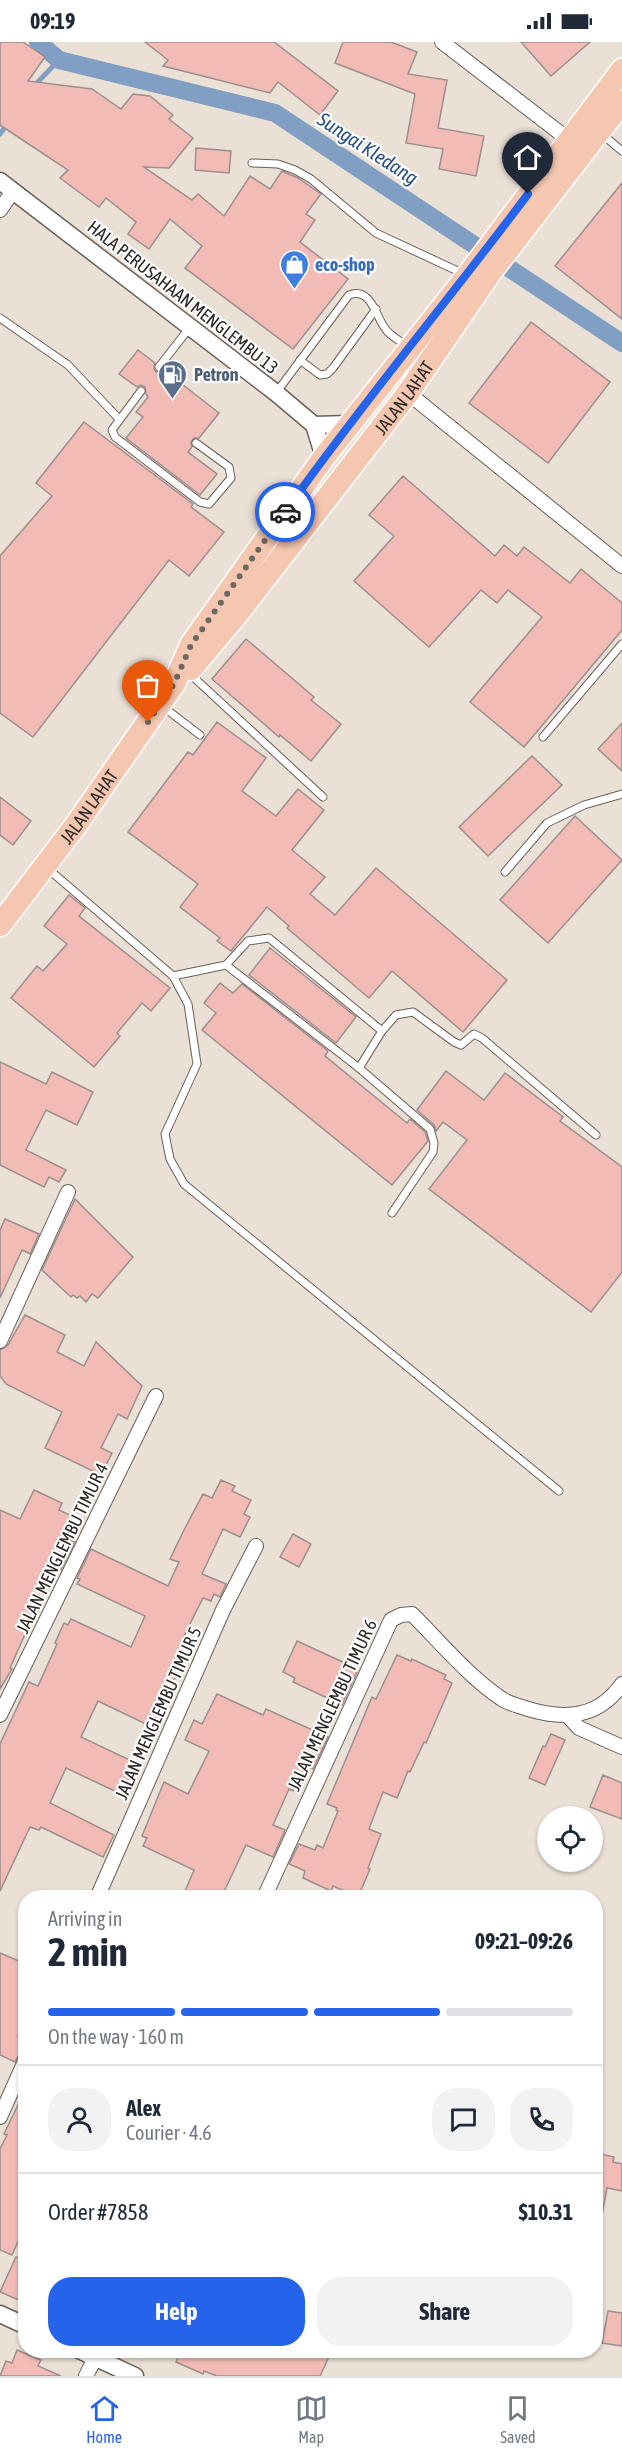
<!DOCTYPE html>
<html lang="en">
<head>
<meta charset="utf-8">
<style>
	:root { --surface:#fff; --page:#f2f2f3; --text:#1f2937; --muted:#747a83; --line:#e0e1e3; --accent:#2563eb }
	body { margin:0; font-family:"Asap Condensed",sans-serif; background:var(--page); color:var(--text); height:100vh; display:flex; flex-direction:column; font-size:22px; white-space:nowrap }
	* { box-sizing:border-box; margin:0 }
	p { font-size:20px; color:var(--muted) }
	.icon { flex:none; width:33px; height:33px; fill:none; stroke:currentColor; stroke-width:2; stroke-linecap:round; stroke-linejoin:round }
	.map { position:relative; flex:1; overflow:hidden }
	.panel { position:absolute; left:18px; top:1848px; width:585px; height:468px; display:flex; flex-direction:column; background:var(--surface); border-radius:24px; box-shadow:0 2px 4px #0004 }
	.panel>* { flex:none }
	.fabs { position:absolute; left:537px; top:1764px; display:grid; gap:12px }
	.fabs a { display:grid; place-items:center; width:66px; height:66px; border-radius:50%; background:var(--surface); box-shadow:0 2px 4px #0004; font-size:30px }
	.pin { position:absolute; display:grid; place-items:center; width:51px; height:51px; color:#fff; margin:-62px -26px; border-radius:50% 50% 50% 0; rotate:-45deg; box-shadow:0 0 6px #0007 }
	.pin .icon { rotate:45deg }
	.courier { position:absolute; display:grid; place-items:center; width:60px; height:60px; margin:-30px; border:4px solid #2563eb; border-radius:50%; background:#fff; color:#222; box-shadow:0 2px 8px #0007 }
	.headline em { font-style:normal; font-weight:700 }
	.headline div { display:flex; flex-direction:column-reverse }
	.headline { display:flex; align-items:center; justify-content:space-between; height:102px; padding:0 30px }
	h1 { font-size:39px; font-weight:700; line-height:45px }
	.bar { display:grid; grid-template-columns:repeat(4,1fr); gap:9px 6px; align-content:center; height:72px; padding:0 30px }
	.bar i { height:8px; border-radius:4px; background:var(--line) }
	.bar .selected { background:var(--accent) }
	.bar p { grid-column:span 4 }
	.line { display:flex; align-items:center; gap:15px; padding:0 30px; border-top:2px solid var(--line) }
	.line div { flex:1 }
	.round { display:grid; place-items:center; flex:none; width:63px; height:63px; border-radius:24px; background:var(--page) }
	.cta { display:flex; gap:12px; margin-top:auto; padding:12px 30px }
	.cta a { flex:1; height:69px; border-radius:24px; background:var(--accent); color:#fff; font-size:24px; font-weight:700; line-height:69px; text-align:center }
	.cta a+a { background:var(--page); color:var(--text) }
	.status { display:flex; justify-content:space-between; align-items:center; height:42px; padding:0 30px; background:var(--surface); direction:ltr }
	.status svg { height:16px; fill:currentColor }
	.tabs { display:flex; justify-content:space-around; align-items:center; height:84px; border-top:2px solid var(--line); background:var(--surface); font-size:16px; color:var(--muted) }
	.tabs a { display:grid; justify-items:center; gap:3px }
	.tabs .selected { color:var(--accent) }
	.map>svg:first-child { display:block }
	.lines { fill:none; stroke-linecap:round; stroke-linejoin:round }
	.stream { stroke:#819ec3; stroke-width:5 }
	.canal { stroke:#819ec3; stroke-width:18 }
	.building { fill:#f2bbb5; stroke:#9d8f8d; stroke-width:1.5 }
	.service-casing { stroke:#696058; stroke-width:9 }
	.minor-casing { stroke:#696058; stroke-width:16 }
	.tertiary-casing { stroke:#696058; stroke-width:19 }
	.primary-casing { stroke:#fff; stroke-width:25 }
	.service { stroke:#fff; stroke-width:7 }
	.minor { stroke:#fff; stroke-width:14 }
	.tertiary { stroke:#fff; stroke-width:16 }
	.primary { stroke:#f5c7b0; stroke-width:22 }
	.done { stroke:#6e6862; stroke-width:6; stroke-dasharray:0 10.8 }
	.route { stroke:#2563eb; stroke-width:8 }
	.labels { text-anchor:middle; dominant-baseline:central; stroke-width:4.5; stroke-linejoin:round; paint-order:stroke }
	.shop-label { font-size:18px; font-weight:bold; fill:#366cbe; stroke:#fff; text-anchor:start }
	.street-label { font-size:18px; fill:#2c2824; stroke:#fff }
	.service-label { font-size:18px; font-weight:bold; fill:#4e5e75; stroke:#fff; text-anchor:start }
	.water-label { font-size:20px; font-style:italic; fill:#295183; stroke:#fff }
</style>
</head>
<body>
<div class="status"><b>09:19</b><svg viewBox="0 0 49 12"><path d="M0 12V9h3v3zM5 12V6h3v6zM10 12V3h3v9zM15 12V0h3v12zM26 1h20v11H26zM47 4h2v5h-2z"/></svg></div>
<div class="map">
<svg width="622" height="2334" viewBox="0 0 622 2334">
	<rect width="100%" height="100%" fill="#eae0d6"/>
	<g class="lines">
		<g class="stream">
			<polyline points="34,44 59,18"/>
			<polyline points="0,92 8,81"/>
		</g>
		<polyline class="canal" points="38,0 59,18 275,71 622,301"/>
	</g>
	<g class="building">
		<polygon points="0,0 23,0 45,15 28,39 92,47 121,67 133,52 150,54 173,73 169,77 193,96 169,126 144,125 192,158 198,152 224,174 250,134 270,147 282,129 298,136 321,152 306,172 315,178 300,200 348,237 293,307 185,226 202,204 170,177 149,207 128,192 136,180 106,156 99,165 60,136 68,128 0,83"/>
		<polygon points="145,0 274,0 338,49 320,73 278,40 270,51 163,24 168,18"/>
		<polygon points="343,0 391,0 417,10 408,32 447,38 438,86 484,94 476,134 439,127 443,107 406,101 415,52 335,21"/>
		<polygon points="521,0 590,0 551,34"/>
		<polygon points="196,106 231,109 229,131 195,128"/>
		<polygon points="622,141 622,277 555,224"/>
		<polygon points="531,280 610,340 548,421 469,361"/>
		<polygon points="138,308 155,321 154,327 156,330 164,328 219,371 199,396 194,396 191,400 192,405 188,410 217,432 200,453 126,396 143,375 136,370 148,355 146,352 145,345 141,343 137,345 119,332"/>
		<polygon points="84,380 193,462 191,465 224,490 189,534 169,518 33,695 0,671 0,514 52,454 36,441"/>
		<polygon points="403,434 495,514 504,503 517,514 524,505 570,541 581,527 622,561 622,588 524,705 470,660 542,575 508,548 497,561 481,548 429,605 354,539 394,494 369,473"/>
		<polygon points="246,597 314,655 311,658 341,682 311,719 280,693 279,695 212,637"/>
		<polygon points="217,680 266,716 242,749 276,774 298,747 324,768 292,808 325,835 310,852 335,873 376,826 507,938 463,990 392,929 369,956 287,886 289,884 267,865 231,909 217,899 220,896 180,865 198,842 128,790 188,710 193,713"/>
		<polygon points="622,681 622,729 598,707"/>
		<polygon points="532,714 562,743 488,814 459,785"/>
		<polygon points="0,755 31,779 13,803 0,793"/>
		<polygon points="575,774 622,818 548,901 500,858"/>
		<polygon points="69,853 85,866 79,874 170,946 151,969 142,961 117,991 120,994 94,1025 11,956 37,924 43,929 67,902 44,884"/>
		<polygon points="270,906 356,975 336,1001 249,933"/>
		<polygon points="220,941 233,951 242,942 328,1009 325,1014 407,1081 410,1077 425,1090 428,1099 392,1143 202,988 216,971 204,961"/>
		<polygon points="0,1020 46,1042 52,1030 93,1050 77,1083 46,1068 26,1108 66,1128 59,1140 49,1135 44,1145 0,1123"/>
		<polygon points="446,1029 484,1058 505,1031 563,1075 560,1079 622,1125 622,1230 591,1270 429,1147 467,1098 443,1080 436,1089 434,1083 417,1068"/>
		<polygon points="75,1157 133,1215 98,1256 92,1252 86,1260 80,1254 77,1256 73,1253 71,1255 42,1228"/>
		<polygon points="5,1177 39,1192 30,1212 22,1208 0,1256 0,1188"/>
		<polygon points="25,1273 65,1293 57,1310 84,1324 96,1300 142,1344 127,1377 118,1372 101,1406 112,1411 101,1433 45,1406 62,1370 6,1342 0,1334 0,1308 8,1303"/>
		<polygon points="221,1438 235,1444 232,1449 251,1458 244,1472 250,1475 240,1495 223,1487 202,1532 226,1542 220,1555 214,1552 211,1559 203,1556 183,1596 192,1600 152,1685 98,1659 81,1695 136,1721 121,1752 66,1726 50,1761 114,1793 103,1815 41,1785 39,1788 30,1785 0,1849 0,1702 29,1640 38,1644 57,1602 55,1601 64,1581 68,1583 71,1577 131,1605 145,1574 77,1542 80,1537 77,1536 91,1507 168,1544 179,1520 170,1517 184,1488 203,1452 212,1456"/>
		<polygon points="34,1448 62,1461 59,1468 80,1478 70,1498 75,1500 61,1528 56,1526 22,1599 10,1626 12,1627 0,1647 0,1468 20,1477"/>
		<polygon points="293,1492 311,1502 299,1525 280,1515"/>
		<polygon points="297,1599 347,1622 346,1625 357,1630 342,1663 293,1640 295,1636 283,1630"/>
		<polygon points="397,1613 411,1619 412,1617 446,1633 444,1637 452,1641 426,1701 424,1700 410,1730 408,1729 397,1756 383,1750 369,1787 381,1792 368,1826 370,1827 358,1855 333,1844 331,1849 303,1836 305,1829 289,1822 299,1802 315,1808 317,1803 323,1806 338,1769 336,1768 337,1766 327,1762 372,1655 376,1657"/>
		<polygon points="217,1652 263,1673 266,1667 328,1695 313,1727 305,1723 293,1749 289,1747 273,1783 285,1788 273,1815 246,1803 221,1856 182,1856 194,1828 143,1804 147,1796 142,1794 164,1740 188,1752 209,1709 185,1698 194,1678 202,1682"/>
		<polygon points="551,1692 565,1698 545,1743 529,1736 543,1704 545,1705"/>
		<polygon points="603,1733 622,1741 622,1777 590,1765"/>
		<polygon points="0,1911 26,1922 26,1978 18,1994 26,1997 26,2008 20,2010 15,2020 0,2013"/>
		<polygon points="26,2046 26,2182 12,2213 0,2208 0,2107 7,2093 4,2092"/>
		<polygon points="596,2111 614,2115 613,2120 622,2122 622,2149 607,2146 602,2173 596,2172"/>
		<polygon points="16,2215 26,2219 26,2261 0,2250"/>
		<polygon points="608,2269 622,2271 622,2304 602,2301"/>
		<polygon points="17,2308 41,2318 38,2324 61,2334 0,2334 6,2319 12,2321"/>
		<polygon points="181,2308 332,2308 320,2334 217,2334 204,2329 203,2332 176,2320"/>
	</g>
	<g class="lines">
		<defs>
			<g id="service">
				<polyline points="602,92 622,109"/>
				<polyline points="252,121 278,122 295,128 311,137 376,191 464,232"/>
				<polyline points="0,276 68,323 119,377"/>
				<polyline points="300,318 320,333 327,332 333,326 376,267"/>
				<polyline points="159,325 190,285"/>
				<polyline points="141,349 112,388 115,395 200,460 209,462 231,436 229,425 196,401"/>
				<path d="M276,351L349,253C373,244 376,279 388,290C394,296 402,300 408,305"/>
				<polyline points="190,632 323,755"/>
				<polyline points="162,664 200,693"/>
				<polyline points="543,695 622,602"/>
				<polyline points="47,826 173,934 188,962 197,1022 165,1092 170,1117 184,1142 559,1449"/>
				<polyline points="505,830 547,781 584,763 622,752"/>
				<polyline points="226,923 359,1026 382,989"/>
				<polyline points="173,934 226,923 248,899 269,896 382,989 396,973 413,970 454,1000 461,1003 474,992 482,996 596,1093"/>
				<polyline points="359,1026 430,1087 434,1101 433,1110 392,1171"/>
			</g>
			<g id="minor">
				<polyline points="442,0 569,98"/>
				<polyline points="0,168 13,149"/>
				<polyline points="408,351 622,524"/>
				<polyline points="0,1299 68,1150"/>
				<polyline points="0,1673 156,1354"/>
				<polyline points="568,1674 579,1686 622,1705"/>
				<polyline points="97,1856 223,1568 256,1504"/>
				<path d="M264,1856L391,1578L401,1573L412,1572C440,1600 469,1635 502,1657C509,1662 520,1664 528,1667C565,1678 598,1676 622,1642"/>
				<polyline points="0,2075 26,2017"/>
				<polyline points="86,2334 95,2316"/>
			</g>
			<g id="tertiary">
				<polyline points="0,139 276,351 314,383 324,415"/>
				<polyline points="314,383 350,382"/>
				<polyline points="0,2272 26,2284"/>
				<polyline points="79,2308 135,2334"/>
			</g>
			<g id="primary">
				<path id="s1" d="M191,627L238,571L408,351L490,231L622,60"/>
				<path id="s2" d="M0,883L76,783L174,642L191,603L324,415L468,233L622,28"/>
			</g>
		</defs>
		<use href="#service" class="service-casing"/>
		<use href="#minor" class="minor-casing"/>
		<use href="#tertiary" class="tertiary-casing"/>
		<use href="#primary" class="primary-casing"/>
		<use href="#service" class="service"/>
		<use href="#minor" class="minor"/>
		<use href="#tertiary" class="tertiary"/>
		<use href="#primary" class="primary"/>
	</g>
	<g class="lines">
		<polyline class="done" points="148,680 174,642 191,603 285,470"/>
		<path class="route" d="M285,470C362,361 448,259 528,152"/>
	</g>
	<defs>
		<symbol id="shop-pin" viewBox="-11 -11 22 30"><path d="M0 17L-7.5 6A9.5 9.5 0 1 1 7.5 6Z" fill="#3f7fe0" stroke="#fff"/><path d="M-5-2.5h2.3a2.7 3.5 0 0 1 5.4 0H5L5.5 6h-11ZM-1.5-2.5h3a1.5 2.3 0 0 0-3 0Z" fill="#fff"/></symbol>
		<symbol id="fuel-pin" viewBox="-11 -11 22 30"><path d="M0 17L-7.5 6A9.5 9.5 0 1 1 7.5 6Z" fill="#5c6f8a" stroke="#fff"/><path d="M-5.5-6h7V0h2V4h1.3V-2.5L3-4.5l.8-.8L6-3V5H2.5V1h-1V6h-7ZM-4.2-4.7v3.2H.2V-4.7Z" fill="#fff"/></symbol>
	</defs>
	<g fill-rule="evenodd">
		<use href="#shop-pin" x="278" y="206" width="33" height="45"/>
		<use href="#fuel-pin" x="156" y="316" width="33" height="45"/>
	</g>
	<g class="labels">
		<g class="shop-label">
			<text x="315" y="222">eco-shop</text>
		</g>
		<g class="street-label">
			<text transform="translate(183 255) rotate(38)">HALA PERUSAHAAN MENGLEMBU 13</text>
			<text stroke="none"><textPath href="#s1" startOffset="345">JALAN LAHAT</textPath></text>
			<text stroke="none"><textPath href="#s2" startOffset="148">JALAN LAHAT</textPath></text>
			<text transform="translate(62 1506) rotate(-64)">JALAN MENGLEMBU TIMUR 4</text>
			<text transform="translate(332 1663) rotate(-65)">JALAN MENGLEMBU TIMUR 6</text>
			<text transform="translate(158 1671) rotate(-66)">JALAN MENGLEMBU TIMUR 5</text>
		</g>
		<g class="service-label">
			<text x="194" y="332">Petron</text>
		</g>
		<g class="water-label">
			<text transform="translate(368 106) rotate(33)">Sungai Kledang</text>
		</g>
	</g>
</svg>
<div class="fabs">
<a><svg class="icon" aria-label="locate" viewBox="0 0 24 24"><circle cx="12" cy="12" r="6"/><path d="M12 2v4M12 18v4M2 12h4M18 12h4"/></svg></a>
</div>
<div class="pin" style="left:148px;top:680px;background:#ea580c"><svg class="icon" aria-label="bag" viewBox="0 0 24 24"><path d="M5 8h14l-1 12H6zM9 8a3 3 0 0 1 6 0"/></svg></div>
<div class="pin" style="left:528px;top:152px;background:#1f2937"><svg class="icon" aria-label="home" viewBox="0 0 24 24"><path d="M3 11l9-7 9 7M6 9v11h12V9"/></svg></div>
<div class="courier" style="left:285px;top:470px"><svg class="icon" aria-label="car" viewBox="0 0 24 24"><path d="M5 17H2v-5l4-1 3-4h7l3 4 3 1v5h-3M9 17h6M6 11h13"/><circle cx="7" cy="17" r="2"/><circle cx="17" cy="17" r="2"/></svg></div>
<section class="panel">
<div class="headline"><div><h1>2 min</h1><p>Arriving in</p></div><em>09:21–09:26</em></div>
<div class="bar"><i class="selected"></i><i class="selected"></i><i class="selected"></i><i></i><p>On the way · 160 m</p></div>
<div class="line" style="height:108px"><a class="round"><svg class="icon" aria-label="person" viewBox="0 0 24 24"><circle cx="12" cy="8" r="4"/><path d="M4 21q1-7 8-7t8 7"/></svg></a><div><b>Alex</b><p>Courier · 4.6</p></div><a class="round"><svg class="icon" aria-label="chat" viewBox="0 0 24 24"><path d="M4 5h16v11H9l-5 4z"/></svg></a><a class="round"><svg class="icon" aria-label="phone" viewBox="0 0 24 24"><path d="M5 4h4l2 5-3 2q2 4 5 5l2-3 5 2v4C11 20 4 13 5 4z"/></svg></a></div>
<div class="line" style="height:78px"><div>Order #7858</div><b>$10.31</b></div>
<div class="cta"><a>Help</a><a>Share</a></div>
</section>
</div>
<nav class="tabs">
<a class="selected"><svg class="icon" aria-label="home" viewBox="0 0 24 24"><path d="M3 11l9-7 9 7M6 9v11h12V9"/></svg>Home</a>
<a><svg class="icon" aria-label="map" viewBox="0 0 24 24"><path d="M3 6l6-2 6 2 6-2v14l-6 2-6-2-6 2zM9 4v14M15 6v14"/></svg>Map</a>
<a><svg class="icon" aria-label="saved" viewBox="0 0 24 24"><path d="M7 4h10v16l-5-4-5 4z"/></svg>Saved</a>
</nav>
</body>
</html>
